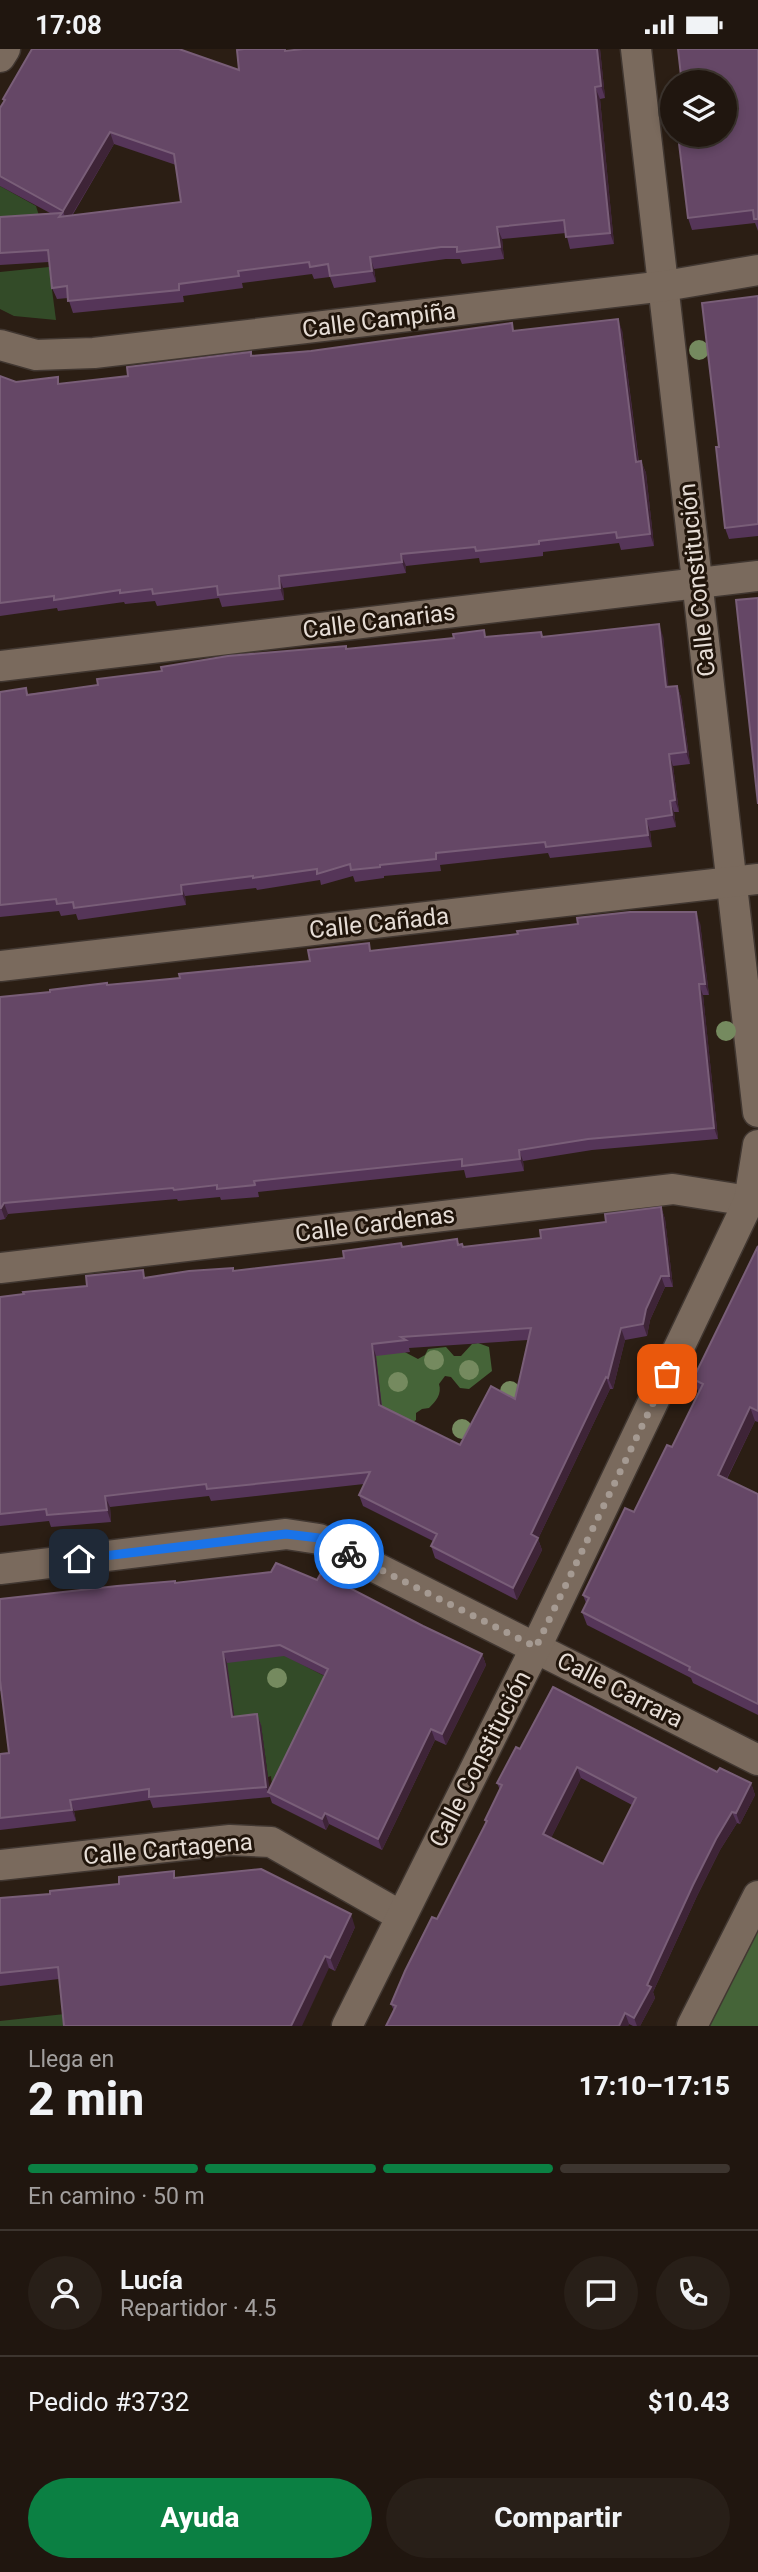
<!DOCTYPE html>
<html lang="es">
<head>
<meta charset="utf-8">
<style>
	:root { --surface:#20160f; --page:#281f18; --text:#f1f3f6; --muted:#a29f9e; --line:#3d352f; --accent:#0b8043 }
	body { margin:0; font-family:Roboto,sans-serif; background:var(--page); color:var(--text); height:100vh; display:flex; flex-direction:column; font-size:26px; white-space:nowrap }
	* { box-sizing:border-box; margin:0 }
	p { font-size:23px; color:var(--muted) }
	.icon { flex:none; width:38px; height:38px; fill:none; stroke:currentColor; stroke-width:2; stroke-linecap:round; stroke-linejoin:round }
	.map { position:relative; height:1977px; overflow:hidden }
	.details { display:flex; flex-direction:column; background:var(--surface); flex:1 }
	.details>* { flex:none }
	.buttons { position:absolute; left:660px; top:21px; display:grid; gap:14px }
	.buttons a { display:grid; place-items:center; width:77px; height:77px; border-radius:50%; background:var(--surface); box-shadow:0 4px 10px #0003,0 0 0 2px var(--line); font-size:35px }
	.pin { position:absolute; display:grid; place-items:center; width:60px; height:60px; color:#fff; margin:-30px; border-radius:14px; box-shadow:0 4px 10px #0006 }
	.courier { position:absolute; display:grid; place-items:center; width:70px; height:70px; margin:-35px; border:5px solid #1a73e8; border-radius:50%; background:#fff; color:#222; box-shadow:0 2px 9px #0007 }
	.overview em { font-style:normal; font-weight:800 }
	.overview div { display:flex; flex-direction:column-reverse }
	.overview { display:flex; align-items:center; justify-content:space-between; height:119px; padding:0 28px }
	h1 { font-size:46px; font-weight:800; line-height:52px }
	.bar { display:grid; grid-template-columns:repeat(4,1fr); gap:10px 7px; align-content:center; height:84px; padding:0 28px }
	.bar i { height:9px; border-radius:5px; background:var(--line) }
	.bar .current { background:var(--accent) }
	.bar p { grid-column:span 4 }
	.line { display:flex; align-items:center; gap:18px; padding:0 28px; border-top:2px solid var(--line) }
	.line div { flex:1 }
	.round { display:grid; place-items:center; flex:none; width:74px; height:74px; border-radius:37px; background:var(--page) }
	.primary-button { display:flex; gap:14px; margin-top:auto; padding:14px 28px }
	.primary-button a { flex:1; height:80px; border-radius:42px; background:var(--accent); color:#fff; font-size:28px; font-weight:800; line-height:80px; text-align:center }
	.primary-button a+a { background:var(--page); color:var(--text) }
	.status { display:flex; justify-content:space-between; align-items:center; height:49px; padding:0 35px; background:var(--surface); direction:ltr }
	.status svg { height:19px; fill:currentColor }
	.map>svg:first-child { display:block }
	.green { fill:#334b28 }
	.forest { fill:#456438 }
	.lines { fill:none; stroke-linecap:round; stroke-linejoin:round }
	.minor-casing { stroke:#413731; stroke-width:33 }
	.minor { stroke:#7a6a5d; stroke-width:30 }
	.tree { fill:#758a5f }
	.wall { fill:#553558; fill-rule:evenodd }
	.shaded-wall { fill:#3e2437 }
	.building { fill:#654766; stroke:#795e78; stroke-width:2; fill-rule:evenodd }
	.done { stroke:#a59a92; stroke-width:7; stroke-dasharray:0 12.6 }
	.route { stroke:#1a73e8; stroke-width:9 }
	.labels { text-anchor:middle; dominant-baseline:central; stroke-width:6; stroke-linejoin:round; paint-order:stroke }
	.street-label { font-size:24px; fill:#e6ddd6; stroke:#21150b }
</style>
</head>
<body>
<div class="status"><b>17:08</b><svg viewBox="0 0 49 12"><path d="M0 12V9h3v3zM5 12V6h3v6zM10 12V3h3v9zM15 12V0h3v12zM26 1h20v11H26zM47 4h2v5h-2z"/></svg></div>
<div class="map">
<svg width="758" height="1977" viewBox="0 0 758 1977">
	<rect width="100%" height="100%" fill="#2b1e14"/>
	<g class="green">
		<polygon points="0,137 36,157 42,176 0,180"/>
		<polygon points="49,218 56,271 14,267 0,260 0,223"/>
		<polygon points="249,1588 332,1631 273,1744 271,1727 268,1728 261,1676 236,1679 190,1631"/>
		<polygon points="65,1965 67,1977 0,1977 0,1972"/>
	</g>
	<g class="forest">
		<path d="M478,1294L489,1298L492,1322L469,1340L460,1339L451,1328L445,1327L439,1335C442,1345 436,1352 429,1359L422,1360L416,1364V1371L411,1374L308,1317L381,1298L399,1300L418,1310L425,1306L428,1300L446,1298L454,1307H461L472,1295Z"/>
		<polygon points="758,1880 758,1977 709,1977"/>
	</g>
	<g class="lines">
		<defs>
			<g id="minor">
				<polyline points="636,0 758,1063"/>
				<polyline points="0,8 5,0"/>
				<polyline points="0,296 36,306 94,304 665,237 758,221"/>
				<polyline points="0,617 758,527"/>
				<polyline points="0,917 758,830"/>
				<polyline points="0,1219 673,1140 749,1152"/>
				<polyline points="0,1520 286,1485 319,1490 758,1711"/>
				<polyline points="0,1816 230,1791 271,1793 401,1867"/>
				<polyline points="347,1977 536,1598 749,1152 758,1096"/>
				<polyline points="692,1977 758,1847"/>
			</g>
		</defs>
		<use href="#minor" class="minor-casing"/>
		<use href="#minor" class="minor"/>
	</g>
	<g class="tree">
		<circle cx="699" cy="301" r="10"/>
		<circle cx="726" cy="982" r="10"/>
		<circle cx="434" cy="1311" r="10"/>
		<circle cx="469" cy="1321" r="10"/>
		<circle cx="398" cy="1333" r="10"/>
		<circle cx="510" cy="1342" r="10"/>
		<circle cx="462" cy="1380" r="10"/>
		<circle cx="277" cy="1629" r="10"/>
	</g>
	<g class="wall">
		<path d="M600,0L605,49L600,50L614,195L570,200L566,184L502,190L504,210L462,215L460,210H446L374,220L376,233L334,239L330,228L314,230L312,225L242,234L243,239L183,247L184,253L73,264L68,249L57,250L52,239L49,213L0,216V168L50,164L0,137V59L4,53L3,50L239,21L286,2ZM114,95L176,116L181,153L72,167Z"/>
		<polygon points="758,0 758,182 755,174 692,181 688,169 724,86 681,27"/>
		<polygon points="758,247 758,487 729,490 725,479 719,398"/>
		<polygon points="622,281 639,413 641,412 646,424 654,497 621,501 619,494 543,503 543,507 480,514 479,509 406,517 406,524 283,539 284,551 222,558 219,549 157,557 155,552 125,555 124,553 58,562 57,559 0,567 0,327 16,333 60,335 128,327 251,303 253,307 514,282"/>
		<polygon points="541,583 543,588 663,587 668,638 677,637 681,648 690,715 673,717 679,763 674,763 676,778 650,782 652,798 550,809 548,804 440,816 441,822 384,827 384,829 355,833 353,827 321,836 320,831 257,841 256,839 185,847 186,856 78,871 76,865 61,867 59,862 0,868 0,643 26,639 28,645 98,636 347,600"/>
		<polygon points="700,874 709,946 703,946 718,1090 592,1101 523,1112 524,1122 466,1129 464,1121 258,1143 259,1148 221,1151 220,1148 178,1152 177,1150 8,1165 5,1170 0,1171 0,948 180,929 310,912 372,902"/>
		<path d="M661,1158L665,1170L673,1238H665L650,1271L647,1287L625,1291L613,1340H610L538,1490L542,1501L517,1551L435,1509L431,1497L433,1492L363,1457L359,1446L364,1435L211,1452L209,1447L110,1458L111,1473L51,1478L49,1472L0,1477V1248L233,1219L234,1222L344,1209L402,1198L459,1196L464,1198L541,1189ZM528,1291L515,1350L460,1396L382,1358L376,1307L410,1303L409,1299Z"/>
		<polygon points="758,1197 758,1373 755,1372 727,1430 758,1445 758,1666 693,1634 691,1629 587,1576 582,1563 586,1554 583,1546 672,1398 699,1344 693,1330"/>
		<path d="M176,1534L423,1577L482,1605L486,1616L446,1696L435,1691L382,1801L329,1775L326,1781L272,1754L270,1748L153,1759L150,1751L74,1762L76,1772L0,1781V1705L9,1704L2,1642H0V1550ZM284,1607L325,1627L269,1741L261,1676L257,1665L234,1668L227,1614Z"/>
		<path d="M520,1700L717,1723L751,1734L755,1746L740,1775L737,1774L720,1801L697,1847L653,1943L655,1949L640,1977H633L629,1975L628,1977H386L394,1962L391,1955L437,1870L486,1774L485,1771L500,1741L497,1734ZM581,1729L632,1756L603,1815L551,1789Z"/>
		<polygon points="176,1829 355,1878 335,1922 329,1919 59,1930 0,1937 0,1849 50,1845"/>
	</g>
	<g class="shaded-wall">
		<polygon points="597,0 600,0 605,49 601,37"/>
		<polygon points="595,38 600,50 614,195 610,184"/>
		<polygon points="110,83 114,95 67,174 63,162"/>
		<polygon points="497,178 502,190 504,210 500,198"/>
		<polygon points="370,208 374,220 376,233 372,222"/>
		<polygon points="618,270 622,281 640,425 636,413"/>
		<polygon points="641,412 646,424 654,497 650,485"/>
		<polygon points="401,505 406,517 406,524 402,513"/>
		<polygon points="279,527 283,539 284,551 280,539"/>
		<polygon points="659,575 663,587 670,650 666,638"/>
		<polygon points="677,637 681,648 690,715 686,703"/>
		<polygon points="669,705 673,717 679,763 675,751"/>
		<polygon points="670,752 674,763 676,778 672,766"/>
		<polygon points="646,770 650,782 652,798 648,786"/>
		<polygon points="181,836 185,847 186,856 182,845"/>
		<polygon points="696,863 700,874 709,946 705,935"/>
		<polygon points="699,935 703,946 718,1090 714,1079"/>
		<polygon points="519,1101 523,1112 524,1122 520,1110"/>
		<polygon points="4,1154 8,1165 5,1170 1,1159"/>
		<polygon points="661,1158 665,1170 673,1238 669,1227"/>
		<polygon points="661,1227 665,1238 650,1271 647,1287 643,1275 646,1260"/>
		<polygon points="621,1279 625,1291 613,1340 608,1329"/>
		<polygon points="372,1295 376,1307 383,1368 379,1356"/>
		<polygon points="606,1328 610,1340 538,1490 542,1501 517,1551 513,1539 531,1485"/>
		<polygon points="750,1358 755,1372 722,1439 718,1426"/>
		<polygon points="105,1447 110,1458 111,1473 107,1461"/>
		<polygon points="223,1603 227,1614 236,1679 232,1668"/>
		<polygon points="482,1605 486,1616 446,1696 442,1685"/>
		<polygon points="257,1665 261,1676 270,1743 268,1743 270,1749 266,1738"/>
		<polygon points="431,1680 435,1691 382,1801 378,1790"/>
		<polygon points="577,1718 581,1729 547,1797 543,1785"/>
		<polygon points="751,1734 755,1746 740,1775 736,1764"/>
		<polygon points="70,1751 74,1762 76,1772 72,1761"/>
		<polygon points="732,1763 737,1774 720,1801 697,1847 653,1943 655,1949 640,1977 637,1977 634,1969 647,1936 693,1836 716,1790"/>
		<polygon points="325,1764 329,1775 326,1781 322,1770"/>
		<polygon points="351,1865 355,1878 335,1922 330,1909"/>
		<polygon points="325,1907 329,1919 302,1977 291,1977"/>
		<polygon points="625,1964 629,1975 628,1977 619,1977"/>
	</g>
	<g class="building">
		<polygon points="32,0 179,0 239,21 237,1 244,0 285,0 285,2 303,0 597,0 601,37 595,38 610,184 566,188 564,171 497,178 500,198 457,203 457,198 441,198 370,208 372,222 330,227 328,215 310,218 309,213 238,222 239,227 179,235 179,241 68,252 67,237 52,239 48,201 0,204 0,168 62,164 59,168 181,153 174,105 110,83 63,162 0,127 0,59 5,51 3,50"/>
		<polygon points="678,0 758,0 758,170 754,170 753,161 688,169 678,86 724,86 724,33 676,33 675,28 681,27"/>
		<polygon points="758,247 758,475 725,479 716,398 719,398 702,254"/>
		<polygon points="618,270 636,413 641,412 650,485 617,489 616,483 539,492 539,495 476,502 475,498 401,505 402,513 279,527 280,539 218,546 217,537 153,545 152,540 120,544 120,541 54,551 54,547 0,554 0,327 16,333 58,328 58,335 128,327 127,318 251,303 251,307 311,302 512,274 513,282"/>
		<polygon points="758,549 758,755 736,551"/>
		<polygon points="659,575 666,638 677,637 686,703 669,705 675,751 670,752 672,766 646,770 648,786 546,798 545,793 436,804 436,810 380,816 380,818 351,821 350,815 317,825 317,820 253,829 253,827 181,836 182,845 74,859 73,853 57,855 56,850 0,856 0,643 26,639 27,646 98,636 97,630 162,622 161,618 228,607 346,597 346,600 454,589 453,585 484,581 485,588 541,583 542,588"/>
		<polygon points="630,863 696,863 705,935 699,935 714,1079 588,1090 519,1101 520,1110 462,1117 462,1110 254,1132 255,1136 217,1140 217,1136 174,1141 173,1139 4,1154 1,1159 0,1159 0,948 50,943 50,941 107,934 107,936 180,929 179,925 310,912 308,901 369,894 370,902 518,885 517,882 578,875 577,869"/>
		<path d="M661,1158L669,1227H661L646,1260L643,1275L621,1279L608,1329L606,1328L531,1485L538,1489L513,1539L431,1497L437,1485L359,1446L370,1423L207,1440L206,1435L105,1447L107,1461L47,1466L46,1460L0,1465V1248L24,1245L23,1243L87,1237L86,1227L143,1221L144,1229L189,1222L233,1219V1222L344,1209L343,1202L401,1194L402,1198L457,1190L458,1196L462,1195L463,1198L541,1189L540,1181L606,1173L605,1165ZM531,1279L515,1350L491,1337L460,1396L379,1356L372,1295L406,1291L401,1288Z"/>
		<polygon points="758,1197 758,1362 750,1358 718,1426 758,1445 758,1655 689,1621 690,1618 582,1563 589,1549 583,1546 625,1459 634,1463 667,1396 672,1398 703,1335 693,1330"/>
		<polygon points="276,1514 317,1531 321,1524 423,1577 482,1605 442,1685 431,1680 378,1790 325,1764 322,1770 268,1743 328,1620 280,1596 223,1603 232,1668 257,1665 266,1738 149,1748 149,1740 70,1751 72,1761 0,1769 0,1705 9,1704 0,1631 0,1550 117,1537 175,1532 175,1534 271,1523"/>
		<path d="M553,1638L717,1723L720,1719L751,1734L736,1764L732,1763L716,1790L693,1836L647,1936L651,1938L634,1969L625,1964L619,1977H386L396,1957L391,1955L405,1922L432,1868L437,1870L487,1772L485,1771L502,1736L497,1734L516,1698L520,1700ZM577,1718L636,1749L603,1815L543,1785Z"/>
		<polygon points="261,1820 351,1865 330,1909 325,1907 291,1977 64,1977 58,1918 0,1924 0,1849 50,1845 50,1842 119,1835 119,1828 174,1822 174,1829"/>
	</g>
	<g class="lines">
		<polyline class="done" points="349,1505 536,1598 667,1325"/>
		<polyline class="route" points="79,1510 286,1485 319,1489 349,1505"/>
	</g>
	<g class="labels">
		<g class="street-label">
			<text transform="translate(379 271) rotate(-7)">Calle Campiña</text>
			<text transform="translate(697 531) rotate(-96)">Calle Constitución</text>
			<text transform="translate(379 572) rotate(-7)">Calle Canarias</text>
			<text transform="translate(379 874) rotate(-6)">Calle Cañada</text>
			<text transform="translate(375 1175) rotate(-7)">Calle Cardenas</text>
			<text transform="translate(620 1641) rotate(27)">Calle Carrara</text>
			<text transform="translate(480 1710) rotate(-63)">Calle Constitución</text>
			<text transform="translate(168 1800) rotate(-5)">Calle Cartagena</text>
		</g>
	</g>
</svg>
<div class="buttons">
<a><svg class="icon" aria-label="layers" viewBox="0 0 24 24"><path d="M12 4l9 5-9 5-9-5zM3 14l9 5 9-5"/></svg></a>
</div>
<div class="pin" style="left:667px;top:1325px;background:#ea580c"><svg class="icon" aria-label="bag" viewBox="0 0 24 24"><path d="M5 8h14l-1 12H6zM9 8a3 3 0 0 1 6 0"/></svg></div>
<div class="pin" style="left:79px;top:1510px;background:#1f2937"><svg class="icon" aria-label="home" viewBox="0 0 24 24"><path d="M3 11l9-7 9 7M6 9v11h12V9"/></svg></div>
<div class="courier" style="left:349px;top:1505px"><svg class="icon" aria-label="bike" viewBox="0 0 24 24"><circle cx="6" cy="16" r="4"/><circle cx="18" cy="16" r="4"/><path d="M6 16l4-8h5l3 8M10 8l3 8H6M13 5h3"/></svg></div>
</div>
<section class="details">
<div class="overview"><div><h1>2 min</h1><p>Llega en</p></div><em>17:10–17:15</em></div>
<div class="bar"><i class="current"></i><i class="current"></i><i class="current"></i><i></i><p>En camino · 50 m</p></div>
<div class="line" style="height:126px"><a class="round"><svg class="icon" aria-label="person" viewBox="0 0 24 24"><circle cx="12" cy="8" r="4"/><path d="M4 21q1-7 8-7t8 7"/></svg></a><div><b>Lucía</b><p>Repartidor · 4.5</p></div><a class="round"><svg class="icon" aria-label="chat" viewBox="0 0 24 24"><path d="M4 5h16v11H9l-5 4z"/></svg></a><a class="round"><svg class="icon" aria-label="phone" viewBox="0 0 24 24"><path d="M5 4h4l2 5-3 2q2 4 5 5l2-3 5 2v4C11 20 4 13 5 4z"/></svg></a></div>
<div class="line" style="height:91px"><div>Pedido #3732</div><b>$10.43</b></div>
<div class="primary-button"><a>Ayuda</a><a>Compartir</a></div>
</section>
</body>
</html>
